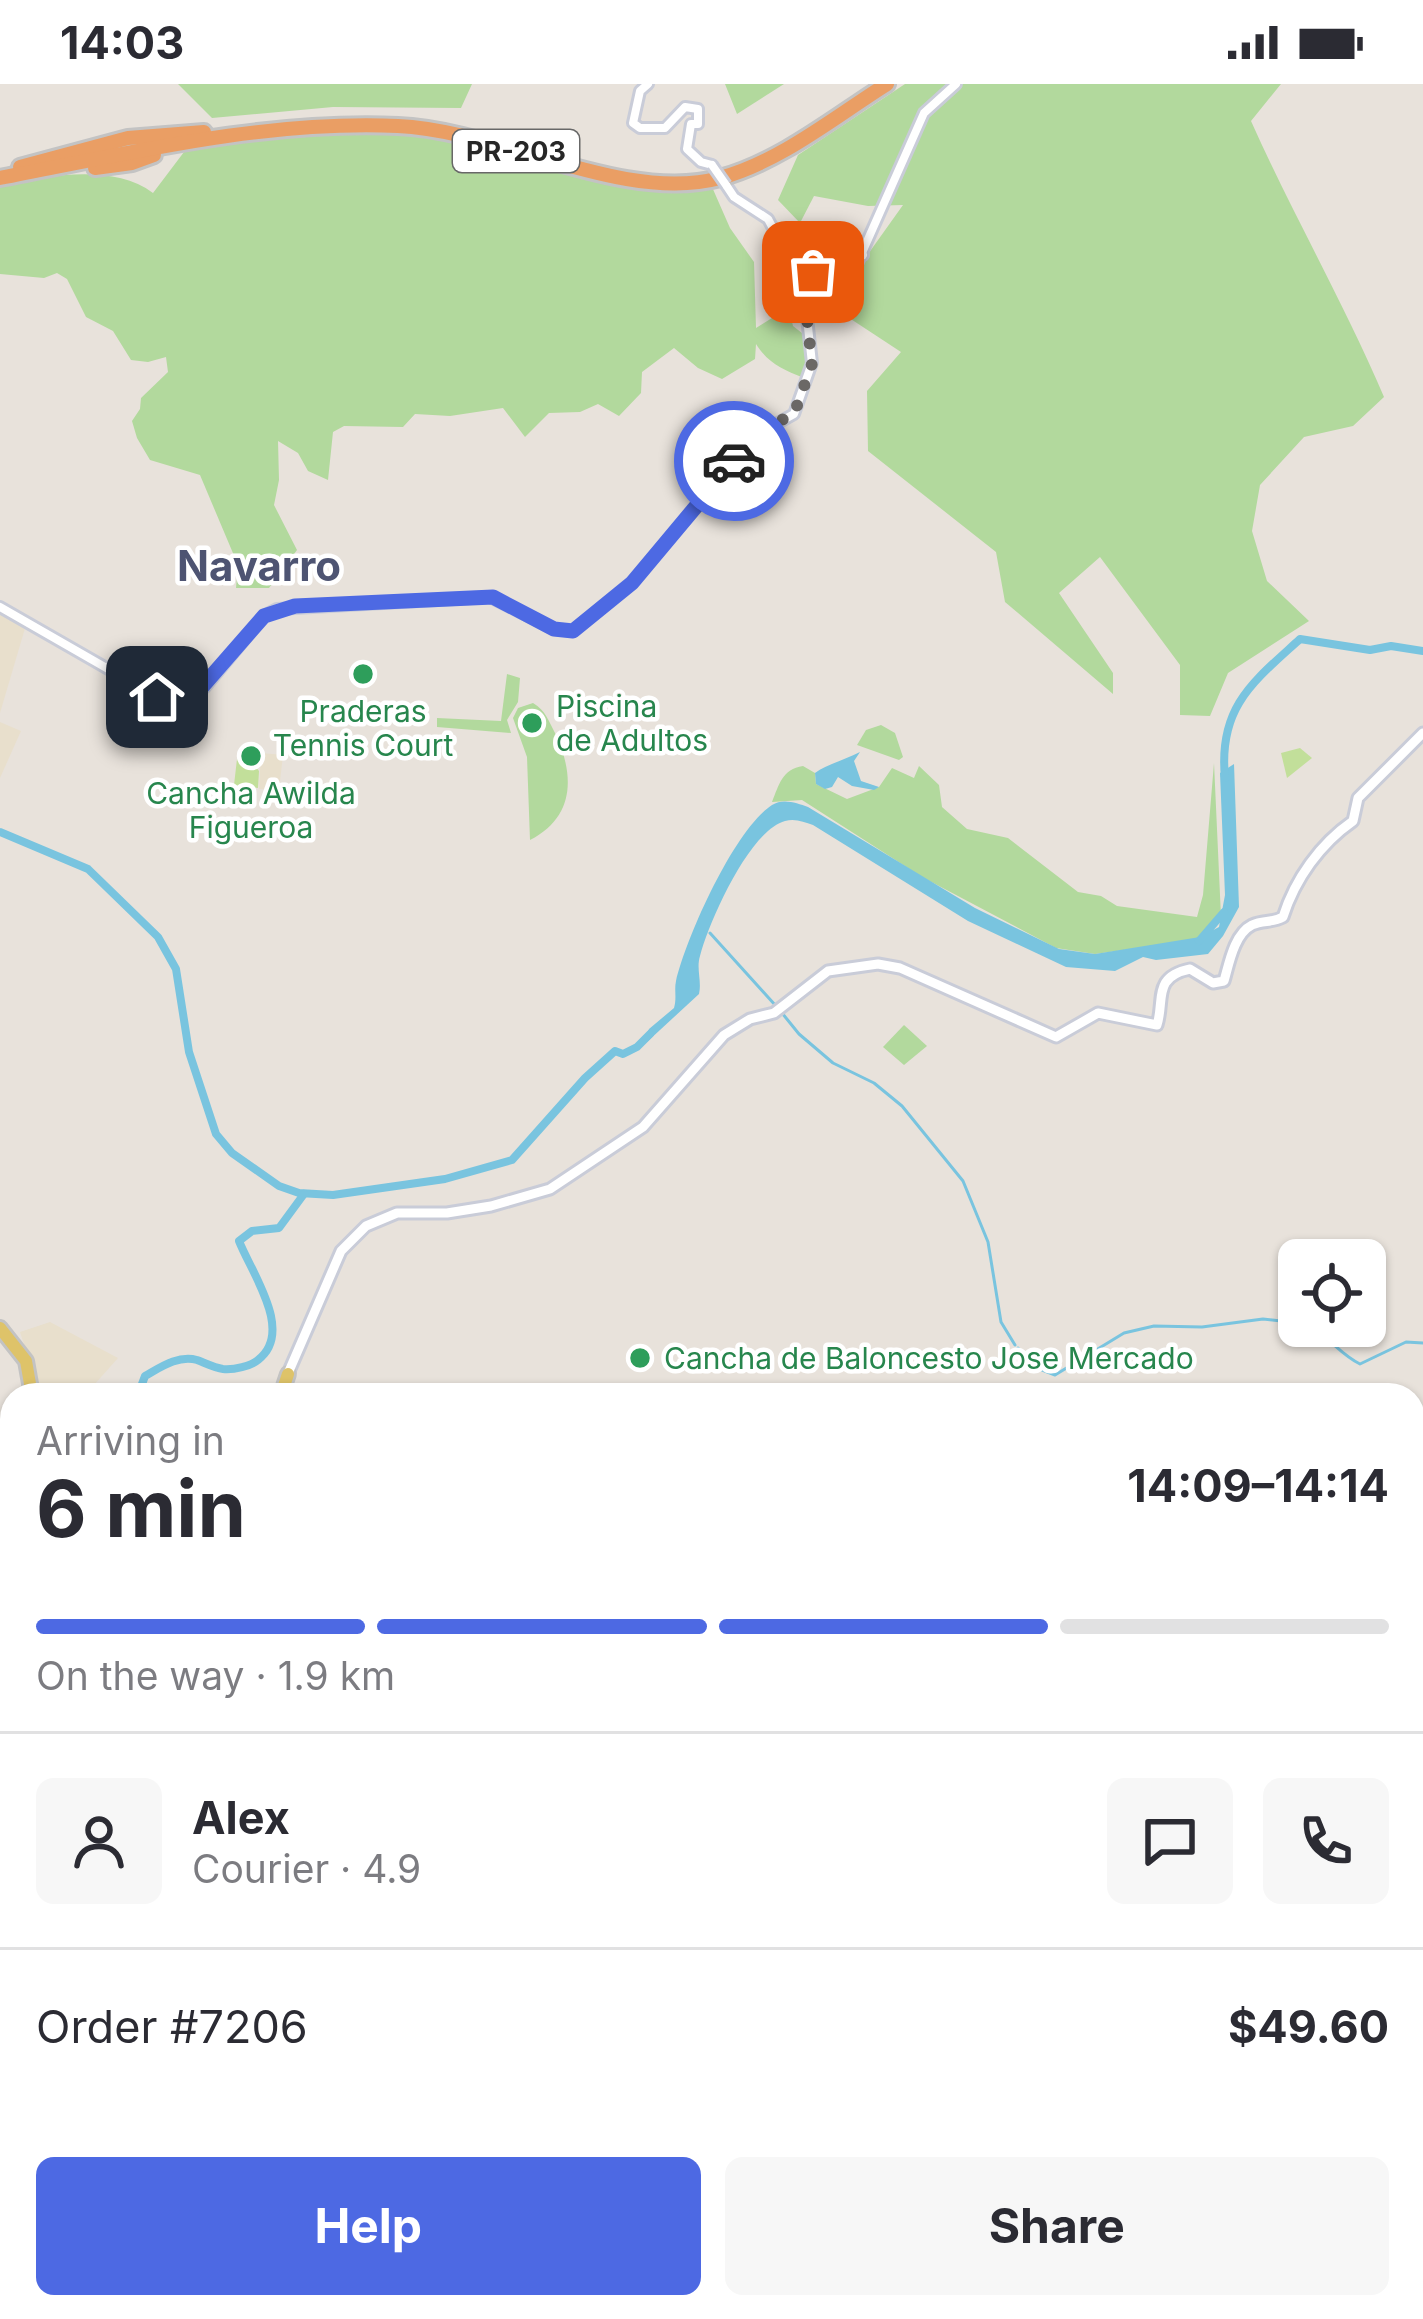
<!DOCTYPE html>
<html lang="en">
<head>
<meta charset="utf-8">
<style>
	:root { --surface:#fff; --page:#f7f7f7; --text:#2b2b33; --muted:#7c7c81; --line:#e1e1e2; --accent:#4d69e3 }
	body { margin:0; font-family:Inter,sans-serif; background:var(--page); color:var(--text); height:100vh; display:flex; flex-direction:column; font-size:45px; white-space:nowrap }
	* { box-sizing:border-box; margin:0 }
	p { font-size:39px; color:var(--muted) }
	.icon { flex:none; width:66px; height:66px; fill:none; stroke:currentColor; stroke-width:2; stroke-linecap:round; stroke-linejoin:round }
	.map { position:relative; flex:1; overflow:hidden }
	.drawer { position:absolute; left:0px; top:1299px; width:1425px; height:936px; display:flex; flex-direction:column; background:var(--surface); border-radius:36px 36px 0 0; box-shadow:0 3px 9px #0004 }
	.drawer>* { flex:none }
	.controls { position:absolute; left:1278px; top:1155px; display:grid; gap:24px }
	.controls a { display:grid; place-items:center; width:108px; height:108px; border-radius:18px; background:var(--surface); box-shadow:0 3px 9px #0004; font-size:60px }
	.pin { position:absolute; display:grid; place-items:center; width:102px; height:102px; color:#fff; margin:-51px; border-radius:24px; box-shadow:0 6px 18px #0006 }
	.courier { position:absolute; display:grid; place-items:center; width:120px; height:120px; margin:-60px; border:9px solid #4d69e3; border-radius:50%; background:#fff; color:#222; box-shadow:0 3px 15px #0007 }
	.summary em { font-style:normal; font-weight:700 }
	.summary div { display:flex; flex-direction:column-reverse }
	.summary { display:flex; align-items:center; justify-content:space-between; height:204px; padding:0 36px }
	h1 { font-size:78px; font-weight:700; line-height:90px }
	.bar { display:grid; grid-template-columns:repeat(4,1fr); gap:18px 12px; align-content:center; height:144px; padding:0 36px }
	.bar i { height:15px; border-radius:9px; background:var(--line) }
	.bar .current { background:var(--accent) }
	.bar p { grid-column:span 4 }
	.line { display:flex; align-items:center; gap:30px; padding:0 36px; border-top:3px solid var(--line) }
	.line div { flex:1 }
	.round { display:grid; place-items:center; flex:none; width:126px; height:126px; border-radius:18px; background:var(--page) }
	.cta { display:flex; gap:24px; margin-top:auto; padding:24px 36px }
	.cta a { flex:1; height:138px; border-radius:18px; background:var(--accent); color:#fff; font-size:48px; font-weight:700; line-height:138px; text-align:center }
	.cta a+a { background:var(--page); color:var(--text) }
	.status { display:flex; justify-content:space-between; align-items:center; height:84px; padding:0 60px; background:var(--surface); direction:ltr }
	.status svg { height:33px; fill:currentColor }
	.map>svg:first-child { display:block }
	.education { fill:#e8dfcc }
	.green { fill:#b2d99d }
	.pitch { fill:#c2df9a }
	.water { fill:#79c4df }
	.lines { fill:none; stroke-linecap:round; stroke-linejoin:round }
	.stream { stroke:#79c4df; stroke-width:3 }
	.river { stroke:#79c4df; stroke-width:8 }
	.tertiary-casing { stroke:#c9ccd8; stroke-width:14 }
	.secondary-casing { stroke:#c9ccd8; stroke-width:15 }
	.primary-casing { stroke:#c3c3c3; stroke-width:18 }
	.motorway-casing { stroke:#c3c3c3; stroke-width:20 }
	.tertiary { stroke:#fff; stroke-width:8 }
	.secondary { stroke:#fff; stroke-width:9 }
	.primary { stroke:#dec369; stroke-width:12 }
	.motorway { stroke:#ea9e64; stroke-width:14 }
	.tertiary-bridge-casing { stroke:#c9ccd8; stroke-width:14; stroke-linecap:butt }
	.tertiary-bridge { stroke:#fff; stroke-width:8 }
	.done { stroke:#6b6866; stroke-width:12; stroke-dasharray:0 21.6 }
	.route { stroke:#4d69e3; stroke-width:15 }
	.leisure-dot { fill:#2e9e5b; stroke:#fff; stroke-width:4.5 }
	.labels { text-anchor:middle; dominant-baseline:central; stroke-width:9; stroke-linejoin:round; paint-order:stroke }
	.shield { fill:#fff; stroke:#686868; stroke-width:3 }
	.shield-label { font-size:27px; font-weight:bold; fill:#272727 }
	.leisure-label { font-size:30px; fill:#27864d; stroke:#fff; text-anchor:start }
	.district-label { font-size:42px; font-weight:bold; fill:#4e5472; stroke:#fff }
</style>
</head>
<body>
<div class="status"><b>14:03</b><svg viewBox="0 0 49 12"><path d="M0 12V9h3v3zM5 12V6h3v6zM10 12V3h3v9zM15 12V0h3v12zM26 1h20v11H26zM47 4h2v5h-2z"/></svg></div>
<div class="map">
<svg width="1423" height="2235" viewBox="0 0 1423 2235">
	<rect width="100%" height="100%" fill="#e8e2db"/>
	<g class="education">
		<polygon points="0,526 26,541 0,629"/>
		<polygon points="0,638 21,647 0,694"/>
		<polygon points="261,669 283,671 279,706 259,705"/>
		<polygon points="50,1238 118,1274 85,1311 35,1311 35,1294 20,1248"/>
	</g>
	<g class="green">
		<polygon points="178,0 472,0 461,24 333,23 212,34"/>
		<polygon points="725,0 784,0 737,30"/>
		<path d="M905,0H1281L1251,37C1293,131 1344,219 1384,313L1353,342L1304,353L1260,401L1252,447L1267,497L1309,537L1228,589L1210,632L1180,631V581L1100,473L1059,509L1113,589V610L1005,518L996,468L868,367L867,307L901,268L831,222L903,121L868,122L814,112L800,139L778,116L798,71Z"/>
		<path d="M354,48L419,51L659,105L712,103L730,144L754,178L756,244L780,229L790,230L793,242L807,253L809,278L804,294C782,285 769,280 756,260L755,275L722,295L698,284L674,264L642,288L641,309L619,332L598,320L580,328L549,329L525,353L503,324L450,332L415,330L403,343L344,342L333,348L328,396L308,387L298,369L278,357L279,396L274,421L297,466L269,504H236L238,481L200,391L150,376L137,354L132,337L140,325L141,314L168,288L166,273L148,278L131,276L113,247L86,233L67,195L57,189L44,194L0,190V101C47,92 113,79 153,109L184,68L200,61Z"/>
		<polygon points="507,590 520,594 518,618 507,636 511,649 437,643 437,634 501,637"/>
		<path d="M533,619C546,627 548,636 555,649C575,691 575,733 530,756L527,673L513,634L518,624Z"/>
		<polygon points="881,641 895,649 903,673 899,676 857,661 866,646"/>
		<path d="M1214,679L1221,833L1203,855L1095,870L1056,864L922,793L802,716L772,718C779,701 782,685 803,682L815,689L816,700L847,715L879,703L892,684L914,694L919,682L939,701L942,723L967,745L1008,754L1078,808L1101,812L1117,822L1197,833L1203,811Z"/>
		<polygon points="904,941 927,962 904,981 883,963"/>
	</g>
	<g class="pitch">
		<polygon points="1300,664 1312,674 1287,694 1281,669"/>
		<polygon points="245,667 258,669 257,676 251,677 259,687 258,704 234,701 237,675 244,675"/>
	</g>
	<g class="water">
		<path d="M860,668L854,677L861,697L879,703L874,706L852,702L838,693L832,703L825,705L816,700L815,689C827,680 845,676 860,668Z"/>
		<path d="M1234,680L1239,823L1223,852L1208,870L1156,876L1143,873L1115,887L1066,883L968,837L813,741C804,738 795,734 785,737C749,747 709,838 700,872C696,885 702,897 699,910L647,958L643,957L649,945L674,924C677,914 674,906 676,897C687,851 735,745 772,721C783,714 797,719 808,723L975,824L1059,865L1095,870L1200,853L1219,843L1225,811L1220,689Z"/>
	</g>
	<g class="lines">
		<g class="stream">
			<polyline points="710,849 776,922"/>
			<polyline points="782,929 799,950 833,979 874,999 902,1022 963,1097 988,1158 1001,1238 1015,1261"/>
			<path d="M1306,1242C1330,1252 1338,1269 1360,1280L1406,1258L1423,1259"/>
			<polyline points="1018,1264 1032,1282 1055,1291 1124,1249 1154,1242 1202,1243 1263,1235 1299,1239"/>
		</g>
		<g class="river">
			<path d="M1225,694C1218,623 1253,598 1300,555L1370,566L1391,562L1423,567"/>
			<polyline points="0,748 88,785 158,853 176,885 189,968 216,1050 232,1069 279,1102 299,1109 333,1111 445,1095 512,1076 585,994 615,967 623,970 637,963 650,950"/>
			<polyline points="1199,857 1224,828"/>
			<path d="M138,1311L145,1292C161,1283 178,1271 197,1276C205,1279 215,1284 223,1285C234,1286 251,1282 258,1276C295,1248 251,1188 239,1157L252,1147L279,1144L304,1110"/>
			<polyline points="400,2235 418,2223"/>
		</g>
		<defs>
			<g id="tertiary">
				<polyline points="648,0 640,7 633,39 640,44 665,44 685,23 698,25 698,40 691,40 687,65 701,78 712,81"/>
				<polyline points="726,101 734,113 768,135 792,180 821,187 844,164 863,171"/>
				<path d="M0,523L157,613C177,619 188,617 205,603L264,532L277,525L490,513L554,545L573,547L631,499L760,349L794,330L812,279L806,225L842,200L857,180L924,29L956,0"/>
				<polyline points="1413,1415 1423,1414"/>
				<polyline points="0,1759 12,1752"/>
				<polyline points="1413,2117 1423,2117"/>
				<polyline points="754,2235 761,2223"/>
			</g>
			<path id="secondary" d="M286,1294L341,1167L366,1142L397,1129H447L491,1122L550,1105L643,1043L724,951L750,935L774,929L828,887L878,880L900,884L1056,953L1098,929L1157,941C1165,916 1152,893 1190,885L1213,899L1224,897C1229,880 1234,850 1252,841C1263,836 1272,839 1283,833C1295,795 1320,760 1353,737L1358,714L1423,649"/>
			<g id="primary">
				<polyline points="0,1244 26,1277 32,1311"/>
				<polyline points="281,1311 288,1290"/>
				<polyline points="0,1630 12,1624"/>
				<polyline points="0,2038 12,2053"/>
				<polyline points="0,2100 12,2083"/>
				<polyline points="106,2223 107,2235"/>
				<polyline points="151,2227 167,2230"/>
				<polyline points="364,2235 371,2223"/>
			</g>
			<g id="motorway">
				<polyline points="20,83 128,54 204,48"/>
				<polyline points="95,84 132,79 154,71"/>
				<path d="M0,94C130,69 264,36 398,42C498,46 622,120 720,94C780,78 836,32 887,0"/>
			</g>
		</defs>
		<use href="#tertiary" class="tertiary-casing"/>
		<use href="#secondary" class="secondary-casing"/>
		<use href="#primary" class="primary-casing"/>
		<use href="#motorway" class="motorway-casing"/>
		<use href="#tertiary" class="tertiary"/>
		<use href="#secondary" class="secondary"/>
		<use href="#primary" class="primary"/>
		<use href="#motorway" class="motorway"/>
		<defs>
			<polyline id="tertiary-bridge" points="712,81 726,101"/>
		</defs>
		<use href="#tertiary-bridge" class="tertiary-bridge-casing"/>
		<use href="#tertiary-bridge" class="tertiary-bridge"/>
	</g>
	<g class="lines">
		<path class="done" d="M734,377L767,343L794,330L812,280L806,225C821,208 870,193 852,165L844,164L824,186L813,188"/>
		<polyline class="route" points="157,613 180,618 195,611 264,532 295,522 493,513 554,545 573,547 632,499 734,377"/>
	</g>
	<g class="leisure-dot">
		<circle cx="363" cy="590" r="12"/>
		<circle cx="532" cy="639" r="12"/>
		<circle cx="251" cy="672" r="12"/>
		<circle cx="640" cy="1274" r="12"/>
	</g>
	<g class="labels">
		<rect class="shield" x="453" y="46" width="126" height="42" rx="9"/>
		<g class="shield-label">
			<text x="516" y="67">PR-203</text>
		</g>
		<g class="leisure-label">
			<text x="556" y="622">Piscina<tspan x="556" dy="34">de Adultos</tspan></text>
			<text x="363" y="627" text-anchor="middle">Praderas<tspan x="363" dy="34">Tennis Court</tspan></text>
			<text x="251" y="709" text-anchor="middle">Cancha Awilda<tspan x="251" dy="34">Figueroa</tspan></text>
			<text x="664" y="1274">Cancha de Baloncesto Jose Mercado</text>
		</g>
		<g class="district-label">
			<text x="259" y="481">Navarro</text>
		</g>
	</g>
</svg>
<div class="controls">
<a><svg class="icon" aria-label="locate" viewBox="0 0 24 24"><circle cx="12" cy="12" r="6"/><path d="M12 2v4M12 18v4M2 12h4M18 12h4"/></svg></a>
</div>
<div class="pin" style="left:813px;top:188px;background:#ea580c"><svg class="icon" aria-label="bag" viewBox="0 0 24 24"><path d="M5 8h14l-1 12H6zM9 8a3 3 0 0 1 6 0"/></svg></div>
<div class="pin" style="left:157px;top:613px;background:#1f2937"><svg class="icon" aria-label="home" viewBox="0 0 24 24"><path d="M3 11l9-7 9 7M6 9v11h12V9"/></svg></div>
<div class="courier" style="left:734px;top:377px"><svg class="icon" aria-label="car" viewBox="0 0 24 24"><path d="M5 17H2v-5l4-1 3-4h7l3 4 3 1v5h-3M9 17h6M6 11h13"/><circle cx="7" cy="17" r="2"/><circle cx="17" cy="17" r="2"/></svg></div>
<section class="drawer">
<div class="summary"><div><h1>6 min</h1><p>Arriving in</p></div><em>14:09–14:14</em></div>
<div class="bar"><i class="current"></i><i class="current"></i><i class="current"></i><i></i><p>On the way · 1.9 km</p></div>
<div class="line" style="height:216px"><a class="round"><svg class="icon" aria-label="person" viewBox="0 0 24 24"><circle cx="12" cy="8" r="4"/><path d="M4 21q1-7 8-7t8 7"/></svg></a><div><b>Alex</b><p>Courier · 4.9</p></div><a class="round"><svg class="icon" aria-label="chat" viewBox="0 0 24 24"><path d="M4 5h16v11H9l-5 4z"/></svg></a><a class="round"><svg class="icon" aria-label="phone" viewBox="0 0 24 24"><path d="M5 4h4l2 5-3 2q2 4 5 5l2-3 5 2v4C11 20 4 13 5 4z"/></svg></a></div>
<div class="line" style="height:156px"><div>Order #7206</div><b>$49.60</b></div>
<div class="cta"><a>Help</a><a>Share</a></div>
</section>
</div>
</body>
</html>
